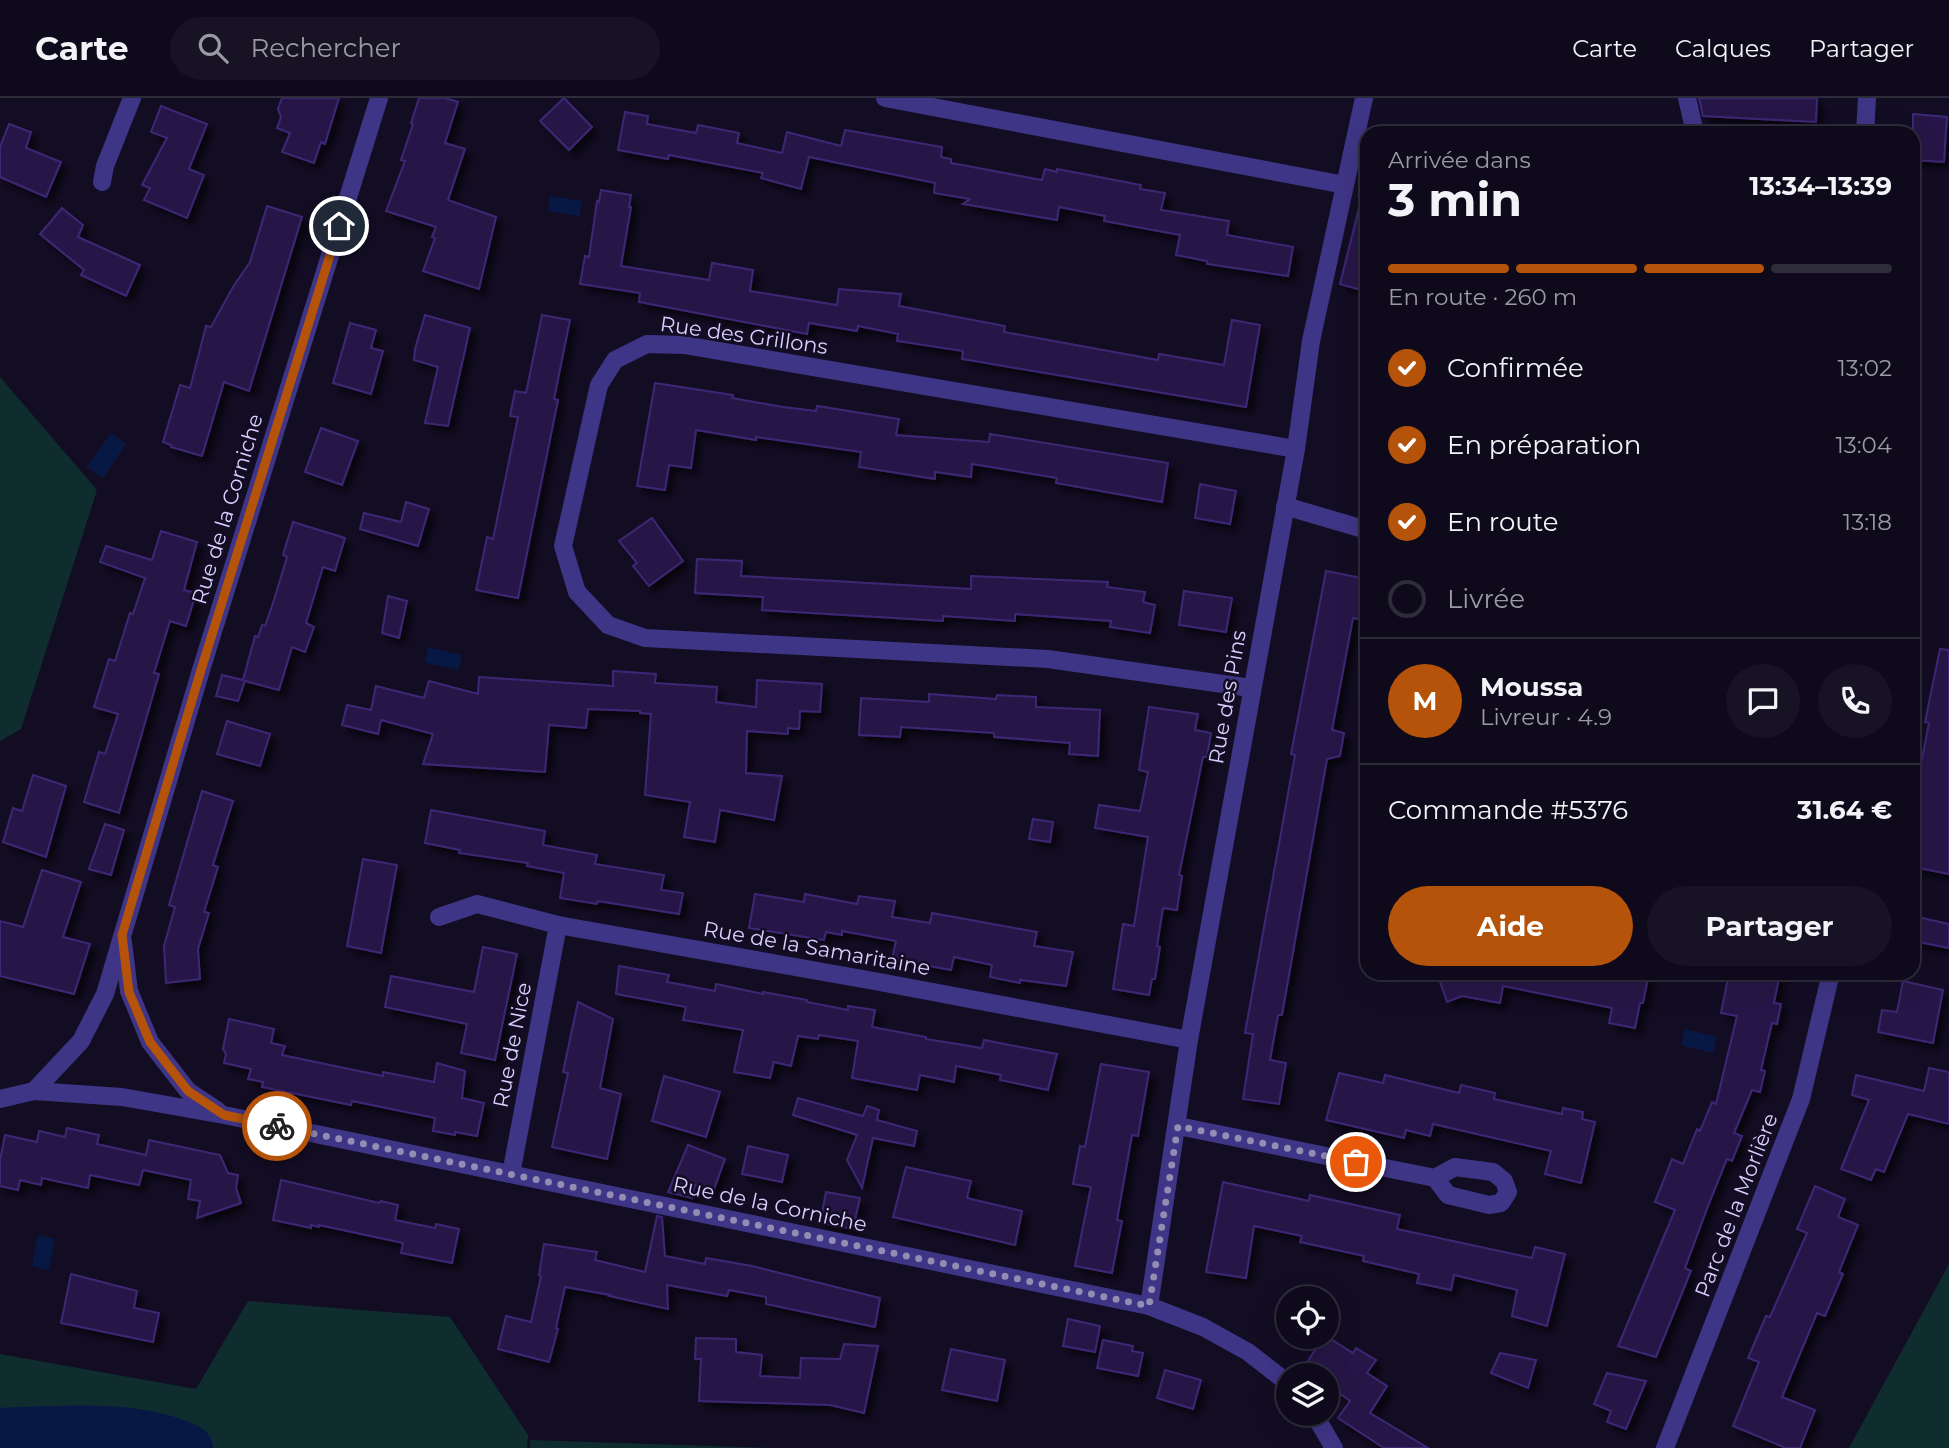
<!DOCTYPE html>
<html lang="fr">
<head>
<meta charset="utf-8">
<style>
	:root { --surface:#0e0a1b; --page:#171324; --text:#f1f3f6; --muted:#9b9aa3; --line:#2e2b3a; --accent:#b45309 }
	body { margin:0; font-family:Montserrat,sans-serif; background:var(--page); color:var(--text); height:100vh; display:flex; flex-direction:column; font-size:26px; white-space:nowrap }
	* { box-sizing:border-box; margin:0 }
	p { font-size:23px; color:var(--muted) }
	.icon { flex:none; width:38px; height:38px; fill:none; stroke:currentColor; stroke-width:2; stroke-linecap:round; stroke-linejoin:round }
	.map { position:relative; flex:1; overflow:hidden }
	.sheet { position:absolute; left:1360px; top:28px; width:560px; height:854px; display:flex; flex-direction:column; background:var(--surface); border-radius:21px; box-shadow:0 7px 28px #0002,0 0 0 2px var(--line) }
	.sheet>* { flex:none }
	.controls { position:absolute; left:1276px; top:1188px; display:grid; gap:14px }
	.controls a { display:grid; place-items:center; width:63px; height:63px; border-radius:50%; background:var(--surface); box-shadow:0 7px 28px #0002,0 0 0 2px var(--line); font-size:35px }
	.pin { position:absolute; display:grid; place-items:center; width:60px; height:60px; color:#fff; margin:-30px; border:4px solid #fff; border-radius:50%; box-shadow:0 2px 7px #0007 }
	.courier { position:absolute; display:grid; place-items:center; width:70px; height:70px; margin:-35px; border:5px solid #b45309; border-radius:50%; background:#fff; color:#222; box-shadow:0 2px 9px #0007 }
	.head em { font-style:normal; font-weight:700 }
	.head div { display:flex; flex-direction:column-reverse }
	.head { display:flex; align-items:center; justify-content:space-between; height:119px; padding:0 28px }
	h1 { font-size:46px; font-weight:700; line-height:52px }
	.bar { display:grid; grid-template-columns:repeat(4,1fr); gap:10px 7px; align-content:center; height:84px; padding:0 28px }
	.bar i { height:9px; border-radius:5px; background:var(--line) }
	.bar .on { background:var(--accent) }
	.bar p { grid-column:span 4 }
	.line { display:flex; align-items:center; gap:18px; padding:0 28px; border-top:2px solid var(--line) }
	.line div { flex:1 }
	.round { display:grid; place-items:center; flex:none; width:74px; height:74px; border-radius:37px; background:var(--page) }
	ol { padding:0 28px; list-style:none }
	li { display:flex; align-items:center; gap:21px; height:77px }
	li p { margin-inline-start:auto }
	li .icon { padding:7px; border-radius:50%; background:var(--accent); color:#fff; stroke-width:4 }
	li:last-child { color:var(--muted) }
	li i { width:38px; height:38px; border:4px solid var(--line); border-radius:50% }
	.button { display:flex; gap:14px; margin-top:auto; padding:14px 28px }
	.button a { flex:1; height:80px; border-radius:42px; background:var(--accent); color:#fff; font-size:28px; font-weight:700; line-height:80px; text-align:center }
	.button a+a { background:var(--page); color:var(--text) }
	header { display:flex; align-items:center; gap:42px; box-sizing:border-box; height:98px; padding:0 35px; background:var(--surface); border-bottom:2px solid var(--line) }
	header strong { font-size:33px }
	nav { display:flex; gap:38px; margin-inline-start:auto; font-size:24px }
	.search { width:490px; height:63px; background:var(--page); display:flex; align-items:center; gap:18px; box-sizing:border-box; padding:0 24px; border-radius:38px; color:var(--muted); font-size:26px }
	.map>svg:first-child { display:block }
	.green { fill:#0f2d2f }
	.water { fill:#071844 }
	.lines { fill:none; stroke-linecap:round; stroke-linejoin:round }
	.river { stroke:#071844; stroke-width:46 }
	.building { fill:#251846; stroke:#3e2874; stroke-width:2; filter:url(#shadow) }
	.street { stroke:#3f3586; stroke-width:18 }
	.done { stroke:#948cb2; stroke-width:7; stroke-dasharray:0 12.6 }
	.route { stroke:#b45309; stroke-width:9 }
	.labels { text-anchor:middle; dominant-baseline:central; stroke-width:5; stroke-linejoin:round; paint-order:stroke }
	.street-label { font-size:21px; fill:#dad0ff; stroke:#130d24 }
</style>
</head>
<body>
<header>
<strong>Carte</strong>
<div class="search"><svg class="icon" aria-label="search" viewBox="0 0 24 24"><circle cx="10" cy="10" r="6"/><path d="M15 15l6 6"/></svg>Rechercher</div>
<nav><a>Carte</a><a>Calques</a><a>Partager</a></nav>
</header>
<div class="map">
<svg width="1949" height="1350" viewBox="0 0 1949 1350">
	<defs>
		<filter id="shadow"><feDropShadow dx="6" dy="6" stdDeviation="3.5" flood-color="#0009"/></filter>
	</defs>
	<rect width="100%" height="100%" fill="#130d24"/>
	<g class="green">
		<polygon points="0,279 97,392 21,631 0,643"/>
		<polygon points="1949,1166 1949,1350 1849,1350"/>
		<polygon points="248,1203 450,1219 528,1337 527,1350 0,1350 0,1256 196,1291"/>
		<polygon points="530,1342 773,1350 530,1350"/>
	</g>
	<g class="water">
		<polygon points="550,98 582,103 579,118 548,113"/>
		<polygon points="111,335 126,346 103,380 87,369"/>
		<polygon points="428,549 462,557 458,572 427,565 425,563"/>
		<polygon points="1685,931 1717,939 1713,955 1681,947"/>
		<polygon points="38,1137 55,1141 49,1172 32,1168"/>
	</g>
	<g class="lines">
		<path class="river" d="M0,1333C56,1331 140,1323 190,1350"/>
	</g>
	<g class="building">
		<polygon points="282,0 339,0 325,46 321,44 314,65 282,54 290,35 277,30 281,19 278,11"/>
		<polygon points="419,0 445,0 458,4 445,45 465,51 448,102 496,119 479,191 423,173 435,140 432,139 436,129 386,113 405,63 401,62 413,26 411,25"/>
		<polygon points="564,0 592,29 569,52 540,23"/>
		<polygon points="1699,0 1817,0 1816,24 1703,18"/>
		<polygon points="161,8 207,26 189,71 204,77 187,120 144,102 150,90 142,87 167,40 151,34"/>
		<polygon points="625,14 648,18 647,26 696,35 698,27 739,35 737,45 782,55 787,34 841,48 845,32 942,49 941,59 951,61 951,65 1042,82 1045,71 1057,74 1057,71 1141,87 1140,91 1165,95 1161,112 1229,123 1227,137 1293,149 1288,178 1207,166 1207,163 1176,157 1180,137 1104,123 1105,118 1059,109 1057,122 963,106 970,101 934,95 935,85 809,59 801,91 761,80 763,75 669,57 668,61 618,52"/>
		<polygon points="1913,16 1947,19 1944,64 1913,62"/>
		<polygon points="9,26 31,34 26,50 61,64 46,99 0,79 0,49"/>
		<polygon points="601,92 631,97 629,109 631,109 621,168 709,182 712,165 753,172 750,193 837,207 839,191 901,196 899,208 1005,228 1004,234 1158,262 1159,256 1224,267 1232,222 1260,227 1246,309 962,261 963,253 897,243 898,236 858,228 857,233 809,225 807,236 639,204 640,195 580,186 585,158 589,159 597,103 599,104"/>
		<polygon points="267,108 302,119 249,293 224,284 202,358 171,349 171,347 163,344 180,287 190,290 206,228 211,229 233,189 250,164"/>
		<polygon points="62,110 83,127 78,139 140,167 126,198 81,177 84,172 40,136"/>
		<polygon points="1359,110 1367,111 1367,165 1361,192 1340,186"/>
		<polygon points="425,217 470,230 448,328 425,325 438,269 414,262 415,251"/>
		<polygon points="542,217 570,222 554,301 558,302 518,500 476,492 487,439 493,441 518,319 510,318 515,293 526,295"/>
		<polygon points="350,225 376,232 371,250 383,253 371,296 333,285"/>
		<polygon points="655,285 733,297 732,300 783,309 816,313 817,308 899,321 896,337 989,344 990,336 1168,365 1162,404 1056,385 1057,380 972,366 971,379 935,374 935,381 859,369 861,354 756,339 756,342 696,332 691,370 669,367 665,392 637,388"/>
		<polygon points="321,330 358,343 342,387 305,374"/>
		<polygon points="1200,386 1236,393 1230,426 1195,420"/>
		<polygon points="406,404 429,411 418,448 360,431 364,415 401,424"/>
		<polygon points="652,420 683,463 649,488 633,468 637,465 619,443"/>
		<polygon points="293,424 345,440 335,473 323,469 306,525 314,529 305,554 292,549 279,592 245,583 238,603 216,598 222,577 243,582 255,538 258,539 262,527 265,528 274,502 287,459 283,457"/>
		<polygon points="161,433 197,444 184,492 196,495 186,528 170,523 154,575 159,576 119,715 84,704 99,654 105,656 118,616 94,609 109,561 115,563 130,515 133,516 145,480 100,464 106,448 152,462"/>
		<polygon points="697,461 742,463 741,478 834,483 971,491 971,478 1108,484 1107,489 1145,494 1143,504 1155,507 1150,535 1110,529 1111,523 1015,516 1015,523 943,518 943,523 762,512 763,499 695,495"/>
		<polygon points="1326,473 1367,481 1367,502 1363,522 1353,520 1332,632 1344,635 1340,658 1327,661 1282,917 1278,917 1270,962 1286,965 1279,1006 1243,1001 1253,936 1245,935 1295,657 1291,656"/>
		<polygon points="1184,493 1232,500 1226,534 1179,527"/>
		<polygon points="388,498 407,503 399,540 382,535"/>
		<polygon points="1940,551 1949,552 1949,776 1913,769 1913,707 1929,625 1925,624"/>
		<polygon points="613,573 656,576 655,585 717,589 716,604 756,609 757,582 822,586 820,614 800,613 799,631 788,630 788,636 747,633 746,675 782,678 774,722 720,712 715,744 684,739 690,704 645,697 651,616 640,615 640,613 588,611 586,630 549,627 545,674 423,666 433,636 381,622 378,636 342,627 347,607 371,612 376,588 424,600 429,583 478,596 479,579 613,588"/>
		<polygon points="929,596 996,601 997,597 1036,599 1036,609 1100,612 1098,658 1069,656 1070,645 994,639 994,635 901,629 900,639 859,637 861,600 929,604"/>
		<polygon points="1149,609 1198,616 1195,632 1211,635 1207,659 1203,659 1179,777 1182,778 1177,812 1163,810 1157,848 1160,849 1155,881 1152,881 1149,897 1113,891 1123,826 1134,828 1148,739 1095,730 1099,707 1140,713 1148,674 1139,672"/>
		<polygon points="227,623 270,636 260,668 217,656"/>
		<polygon points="33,677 66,688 46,759 3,744 13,710 22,713"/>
		<polygon points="202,693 233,703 213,767 218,769 204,814 209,815 198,851 200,881 166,885 164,848 175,809 169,807"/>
		<polygon points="431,712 545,733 543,747 597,757 595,766 664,777 661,792 683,795 679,816 598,803 597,806 560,800 564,775 527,768 528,765 459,755 460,752 425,745"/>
		<polygon points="1033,721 1053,724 1050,744 1029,741"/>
		<polygon points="105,726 124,732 111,777 89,771"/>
		<polygon points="363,761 397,767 381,855 347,848"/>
		<polygon points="42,772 81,784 63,839 90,846 74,896 0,878 0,823 23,829"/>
		<polygon points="755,796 804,804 805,796 857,806 859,798 895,803 892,819 930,825 932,815 1037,834 1034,848 1073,854 1066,888 1020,882 1020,885 990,879 992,867 954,859 951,872 892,861 896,843 842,833 842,837 826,834 824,842 749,830"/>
		<polygon points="1913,818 1949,826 1949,850 1913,843"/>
		<polygon points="483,849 517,856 495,962 461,955 467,926 385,909 391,878 474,894"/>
		<polygon points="619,868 669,877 667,884 715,893 716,886 763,896 763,894 807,902 807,904 848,912 848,908 875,912 872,929 926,939 926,941 982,950 984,942 1057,956 1048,992 1000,982 1001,977 956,968 954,984 920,977 917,992 852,980 858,943 819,937 818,941 798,938 791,968 774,964 770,980 734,974 743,932 683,922 686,909 616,896"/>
		<polygon points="1437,875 1623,875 1648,880 1643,905 1640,905 1635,930 1609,925 1612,910 1503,888 1500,905 1462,898 1447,904"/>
		<polygon points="1729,875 1780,875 1774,905 1781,906 1777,926 1772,925 1761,972 1765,973 1760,994 1752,992 1734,1035 1742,1038 1732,1063 1727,1061 1708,1108 1685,1170 1691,1173 1656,1259 1618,1248 1675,1112 1655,1104 1672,1061 1683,1066 1697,1031 1700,1033 1712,1004 1716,1006 1737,918 1721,915"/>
		<polygon points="1903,883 1943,892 1933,945 1878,934 1882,912 1897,914"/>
		<polygon points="578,904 613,921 600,990 621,996 607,1061 552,1049 568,975 563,974"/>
		<polygon points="229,921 274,931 271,945 285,948 282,957 383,978 383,974 434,984 437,965 465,973 462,1000 484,1005 477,1038 455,1034 455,1037 433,1033 435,1020 352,1003 351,1007 262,989 263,984 248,981 251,971 224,965 226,956 223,951"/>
		<polygon points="1101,966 1149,974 1138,1038 1132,1037 1117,1122 1122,1123 1112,1175 1075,1168 1091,1089 1073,1086 1080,1048 1085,1049"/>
		<polygon points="1929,970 1949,974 1949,1026 1908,1016 1884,1074 1876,1071 1871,1082 1841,1071 1869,1002 1852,997 1856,977 1924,993"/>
		<polygon points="1339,975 1383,985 1385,977 1459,995 1461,987 1495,995 1494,1001 1562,1016 1563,1010 1583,1014 1582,1021 1595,1024 1581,1085 1545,1076 1551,1053 1433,1026 1430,1038 1406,1032 1404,1040 1326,1022"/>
		<polygon points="664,978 720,994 706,1039 652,1023"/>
		<polygon points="798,1000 863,1018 867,1008 879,1012 877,1022 917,1033 914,1048 873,1040 862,1090 847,1062 857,1037 793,1017"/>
		<polygon points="67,1030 99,1037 97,1046 146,1057 149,1042 220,1057 228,1075 238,1077 236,1090 241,1105 197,1120 200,1103 188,1101 191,1082 143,1072 139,1087 90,1077 88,1090 42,1080 41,1087 20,1082 18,1092 0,1088 0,1062 5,1037 37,1044 39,1033 65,1039"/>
		<polygon points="688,1047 725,1061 713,1094 695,1087 692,1100 668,1094"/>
		<polygon points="748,1048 788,1057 782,1084 742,1076"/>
		<polygon points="906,1069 971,1083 967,1100 1022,1113 1015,1147 893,1119"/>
		<polygon points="281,1082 379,1105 381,1103 398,1107 395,1122 435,1130 436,1126 459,1131 452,1165 401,1155 403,1145 319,1127 319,1129 311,1127 311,1130 273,1122"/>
		<polygon points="1223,1084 1309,1103 1310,1097 1400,1117 1397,1131 1532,1160 1535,1149 1565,1156 1547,1228 1512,1218 1517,1192 1454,1177 1451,1192 1417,1185 1419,1176 1363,1163 1364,1158 1300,1144 1302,1138 1254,1128 1246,1180 1206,1174"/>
		<polygon points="1815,1088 1845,1101 1838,1119 1858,1127 1839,1174 1843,1176 1825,1218 1817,1215 1782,1299 1815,1312 1800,1350 1786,1350 1733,1328 1759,1264 1748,1260 1766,1218 1770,1219 1807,1135 1797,1131"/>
		<polygon points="826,1094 860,1100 853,1131 820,1125"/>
		<polygon points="657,1118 662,1119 665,1158 705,1166 706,1160 752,1168 880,1200 875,1229 766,1206 766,1199 729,1192 727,1198 667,1187 668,1211 609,1198 610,1197 565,1189 556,1230 558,1231 549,1264 498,1251 506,1218 531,1224 541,1178 539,1177 544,1146 597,1154 595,1162 645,1174"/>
		<polygon points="71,1176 137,1193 134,1210 159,1215 153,1244 61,1225"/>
		<polygon points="1068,1221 1100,1228 1095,1254 1063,1248"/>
		<polygon points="1326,1238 1353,1255 1356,1250 1376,1262 1367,1275 1387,1288 1370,1315 1428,1350 1384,1350 1338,1320 1350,1303 1331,1289 1336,1281 1308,1263 1323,1239"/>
		<polygon points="696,1240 736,1241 736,1254 762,1257 760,1278 800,1280 801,1260 840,1261 844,1246 878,1248 864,1315 830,1307 699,1303 701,1261 695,1261"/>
		<polygon points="1103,1242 1133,1248 1132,1253 1143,1255 1138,1278 1097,1270"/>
		<polygon points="951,1251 1005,1262 997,1303 942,1292"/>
		<polygon points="1500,1255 1536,1262 1528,1290 1491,1275"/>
		<polygon points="1165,1272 1201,1282 1193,1311 1157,1300"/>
		<polygon points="1607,1275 1646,1283 1626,1331 1607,1324 1611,1313 1594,1306"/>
	</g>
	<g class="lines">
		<g class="street">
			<polyline points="379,0 201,572 105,896 81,943 34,993 122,999 224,1017 1149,1208 1203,1229 1248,1254 1288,1285"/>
			<polyline points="885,0 1345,87"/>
			<polyline points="1687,0 1695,35"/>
			<polyline points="1865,35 1867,0"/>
			<polyline points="102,84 105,68 132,0"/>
			<polyline points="1285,408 1367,432"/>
			<polyline points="1251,590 1048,561 645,540 608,527 577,494 563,448 599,287 615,262 647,246 684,247 1296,351"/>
			<polyline points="439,819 477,806 558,827 874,883 1189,942"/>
			<polyline points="123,844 129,893 150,944 188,993 218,1013"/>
			<polyline points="0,1001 34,993"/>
			<polyline points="1178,1028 1435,1080 1455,1069 1493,1074 1504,1083 1508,1094 1501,1105 1489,1107 1448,1097 1435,1080"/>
			<polyline points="511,1076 558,827"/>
			<polyline points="1149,1208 1189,942 1296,351 1311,243 1364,0"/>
			<polyline points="1314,1316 1334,1350"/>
			<polyline points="1665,1350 1801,1001 1831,875"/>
		</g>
	</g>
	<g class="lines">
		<polyline class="done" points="277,1028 1149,1208 1178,1028 1356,1064"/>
		<polyline class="route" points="277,1028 224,1017 188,993 150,944 129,894 122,837 201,572 339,128"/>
	</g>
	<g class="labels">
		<g class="street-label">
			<text transform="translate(744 237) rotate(8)">Rue des Grillons</text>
			<text transform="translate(227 411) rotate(-73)">Rue de la Corniche</text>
			<text transform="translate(1227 599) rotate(-80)">Rue des Pins</text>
			<text transform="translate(817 850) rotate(10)">Rue de la Samaritaine</text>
			<text transform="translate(512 947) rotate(-79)">Rue de Nice</text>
			<text transform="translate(770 1106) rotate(12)">Rue de la Corniche</text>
			<text transform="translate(1736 1107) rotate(-69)">Parc de la Morlière</text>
		</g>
	</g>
</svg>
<div class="controls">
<a><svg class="icon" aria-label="locate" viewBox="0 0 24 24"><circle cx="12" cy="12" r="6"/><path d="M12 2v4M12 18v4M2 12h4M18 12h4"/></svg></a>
<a><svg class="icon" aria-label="layers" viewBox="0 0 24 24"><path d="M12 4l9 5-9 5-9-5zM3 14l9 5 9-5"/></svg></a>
</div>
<div class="pin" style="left:1356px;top:1064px;background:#ea580c"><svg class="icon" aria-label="bag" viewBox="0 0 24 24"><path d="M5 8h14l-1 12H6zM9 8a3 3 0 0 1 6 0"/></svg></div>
<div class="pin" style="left:339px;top:128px;background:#1f2937"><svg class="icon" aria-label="home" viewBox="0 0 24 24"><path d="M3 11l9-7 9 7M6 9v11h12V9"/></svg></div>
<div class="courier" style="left:277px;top:1028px"><svg class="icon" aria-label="bike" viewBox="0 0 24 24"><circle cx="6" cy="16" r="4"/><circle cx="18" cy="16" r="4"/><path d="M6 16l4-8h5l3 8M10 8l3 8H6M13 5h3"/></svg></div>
<section class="sheet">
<div class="head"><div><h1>3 min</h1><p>Arrivée dans</p></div><em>13:34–13:39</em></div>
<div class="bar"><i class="on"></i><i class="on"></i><i class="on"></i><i></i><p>En route · 260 m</p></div>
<ol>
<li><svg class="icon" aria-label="check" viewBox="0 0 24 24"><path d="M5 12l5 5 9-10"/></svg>Confirmée<p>13:02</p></li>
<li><svg class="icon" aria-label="check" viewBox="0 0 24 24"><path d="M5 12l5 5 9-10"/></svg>En préparation<p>13:04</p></li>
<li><svg class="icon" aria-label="check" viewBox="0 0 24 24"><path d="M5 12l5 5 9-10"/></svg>En route<p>13:18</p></li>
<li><i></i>Livrée</li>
</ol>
<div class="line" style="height:126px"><b class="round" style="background:var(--accent);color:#fff">M</b><div><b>Moussa</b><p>Livreur · 4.9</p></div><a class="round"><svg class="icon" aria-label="chat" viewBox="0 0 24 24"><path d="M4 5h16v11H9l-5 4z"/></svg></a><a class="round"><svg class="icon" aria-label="phone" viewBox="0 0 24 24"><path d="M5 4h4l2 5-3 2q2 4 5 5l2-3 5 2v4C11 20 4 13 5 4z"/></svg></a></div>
<div class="line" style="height:91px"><div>Commande #5376</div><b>31.64 €</b></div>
<div class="button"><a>Aide</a><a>Partager</a></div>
</section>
</div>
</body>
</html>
